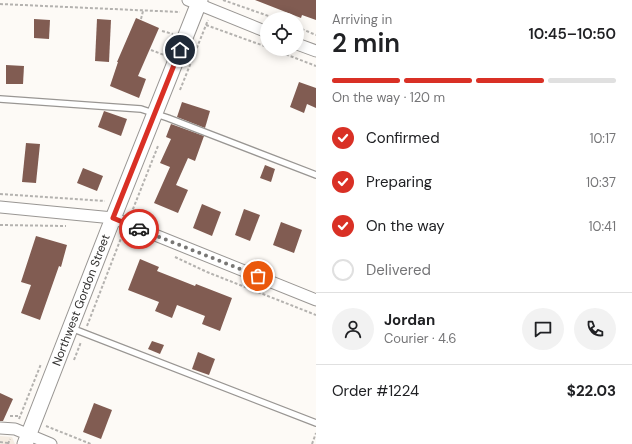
<!DOCTYPE html>
<html lang="en">
<head>
<meta charset="utf-8">
<style>
	:root { --surface:#fff; --page:#f2f2f2; --text:#202124; --muted:#757577; --line:#e0e0e0; --accent:#d93025 }
	body { margin:0; font-family:"DM Sans",sans-serif; background:var(--page); color:var(--text); height:100vh; display:flex; flex-direction:column; font-size:15px; white-space:nowrap }
	* { box-sizing:border-box; margin:0 }
	p { font-size:13px; color:var(--muted) }
	.icon { flex:none; width:22px; height:22px; fill:none; stroke:currentColor; stroke-width:2; stroke-linecap:round; stroke-linejoin:round }
	.map { position:relative; flex:1; overflow:hidden }
	.side { display:flex; flex-direction:column; background:var(--surface); width:316px }
	.side>* { flex:none }
	.fabs { position:absolute; left:260px; top:12px; display:grid; gap:8px }
	.fabs a { display:grid; place-items:center; width:44px; height:44px; border-radius:50%; background:var(--surface); box-shadow:0 2px 10px #0003; font-size:20px }
	.pin { position:absolute; display:grid; place-items:center; width:34px; height:34px; color:#fff; margin:-17px; border:2px solid #fff; border-radius:50%; box-shadow:0 1px 4px #0007 }
	.courier { position:absolute; display:grid; place-items:center; width:40px; height:40px; margin:-20px; border:3px solid #d93025; border-radius:50%; background:#fff; color:#222; box-shadow:0 1px 5px #0007 }
	.head em { font-style:normal; font-weight:600 }
	.head div { display:flex; flex-direction:column-reverse }
	.head { display:flex; align-items:center; justify-content:space-between; height:68px; padding:0 16px }
	h1 { font-size:26px; font-weight:600; line-height:30px }
	.bar { display:grid; grid-template-columns:repeat(4,1fr); gap:6px 4px; align-content:center; height:48px; padding:0 16px }
	.bar i { height:5px; border-radius:3px; background:var(--line) }
	.bar .active { background:var(--accent) }
	.bar p { grid-column:span 4 }
	.line { display:flex; align-items:center; gap:10px; padding:0 16px; border-top:1px solid var(--line) }
	.line div { flex:1 }
	.round { display:grid; place-items:center; flex:none; width:42px; height:42px; border-radius:21px; background:var(--page) }
	ol { padding:0 16px; list-style:none }
	li { display:flex; align-items:center; gap:12px; height:44px }
	li p { margin-inline-start:auto }
	li .icon { padding:4px; border-radius:50%; background:var(--accent); color:#fff; stroke-width:4 }
	li:last-child { color:var(--muted) }
	li i { width:22px; height:22px; border:2px solid var(--line); border-radius:50% }
	main { display:flex; flex:1; min-height:0 }
	.map>svg:first-child { display:block }
	.built { fill:#f5ede3 }
	.building { fill:#815c52 }
	.lines { fill:none; stroke-linecap:round; stroke-linejoin:round }
	.service-casing { stroke:#999693; stroke-width:8 }
	.minor-casing { stroke:#999693; stroke-width:13 }
	.secondary-casing { stroke:#999693; stroke-width:17 }
	.path { stroke:#b4b2af; stroke-width:2; stroke-dasharray:3 2; stroke-linecap:butt }
	.service { stroke:#fff; stroke-width:5.5 }
	.minor { stroke:#fff; stroke-width:11 }
	.secondary { stroke:#fff; stroke-width:15 }
	.done { stroke:#787775; stroke-width:4; stroke-dasharray:0 7.2 }
	.route { stroke:#d93025; stroke-width:5 }
	.labels { text-anchor:middle; dominant-baseline:central; stroke-width:4; stroke-linejoin:round; paint-order:stroke }
	.street-label { font-size:12px; fill:#31302f; stroke:#fff }
</style>
</head>
<body>
<main>
<div class="map">
<svg width="316" height="444" viewBox="0 0 316 444">
	<rect width="100%" height="100%" fill="#fdfaf6"/>
	<polygon class="built" points="0,436 12,437 15,444 0,444"/>
	<g class="building">
		<polygon points="255,0 316,0 316,20 302,15 301,18"/>
		<polygon points="136,18 159,28 138,76 146,79 139,98 110,86 118,62 117,62"/>
		<polygon points="34,19 50,20 49,39 34,38"/>
		<polygon points="97,19 111,20 109,62 95,61"/>
		<polygon points="6,65 24,66 23,84 6,84"/>
		<polygon points="299,82 316,88 316,108 307,104 304,113 290,107"/>
		<polygon points="182,102 210,111 205,128 177,117"/>
		<polygon points="104,111 127,119 121,136 98,127"/>
		<polygon points="171,124 204,136 195,161 188,158 176,185 188,190 178,213 154,203 170,167 160,163 171,139 166,137"/>
		<polygon points="26,143 40,144 36,183 22,182"/>
		<polygon points="265,165 275,169 271,182 260,178"/>
		<polygon points="83,168 103,176 97,191 77,183"/>
		<polygon points="202,204 221,212 212,236 193,228"/>
		<polygon points="244,209 260,215 250,241 235,235"/>
		<polygon points="281,222 302,230 294,253 273,245"/>
		<polygon points="36,236 67,245 61,267 59,266 40,320 21,313 31,285 21,282"/>
		<polygon points="140,259 159,267 157,271 195,286 196,284 232,298 220,331 202,324 205,316 177,305 172,318 155,311 159,302 128,290"/>
		<polygon points="152,341 164,345 160,354 148,349"/>
		<polygon points="198,352 215,359 209,375 192,369"/>
		<polygon points="0,393 13,399 3,421 0,421"/>
		<polygon points="94,403 112,410 101,439 83,432"/>
	</g>
	<g class="lines">
		<defs>
			<g id="service">
				<polyline points="0,99 141,109 168,118 316,175"/>
				<polyline points="71,328 316,423"/>
			</g>
			<g id="minor">
				<polyline points="188,0 267,32"/>
				<polyline points="297,44 316,51"/>
				<polyline points="0,207 113,218 316,300"/>
				<polyline points="0,428 15,429 51,444"/>
			</g>
			<polyline id="secondary" points="25,444 108,231 200,0"/>
		</defs>
		<use href="#service" class="service-casing"/>
		<use href="#minor" class="minor-casing"/>
		<use href="#secondary" class="secondary-casing"/>
		<g class="path">
			<polyline points="223,0 277,19"/>
			<polyline points="0,4 180,12"/>
			<polyline points="141,19 143,11"/>
			<polyline points="206,25 267,47"/>
			<polyline points="297,27 316,35"/>
			<polyline points="162,31 173,34"/>
			<polyline points="272,49 316,66"/>
			<polyline points="151,50 164,55"/>
			<polyline points="180,90 208,20"/>
			<polyline points="0,194 105,201"/>
			<polyline points="135,213 155,220"/>
			<polyline points="131,214 158,146"/>
			<polyline points="0,225 66,226"/>
			<polyline points="122,237 147,245"/>
			<polyline points="175,257 207,272 316,315"/>
			<polyline points="87,326 123,233"/>
			<polyline points="74,360 81,342"/>
			<polyline points="10,416 19,416"/>
			<polyline points="19,419 41,364"/>
			<polyline points="46,426 91,444"/>
			<polyline points="0,442 8,443"/>
			<polyline points="8,444 10,439"/>
			<polyline points="312,444 316,433"/>
		</g>
		<use href="#service" class="service"/>
		<use href="#minor" class="minor"/>
		<use href="#secondary" class="secondary"/>
	</g>
	<g class="lines">
		<polyline class="done" points="139,229 258,276"/>
		<polyline class="route" points="139,229 113,218 180,50"/>
	</g>
	<g class="labels">
		<g class="street-label">
			<text transform="translate(81 300) rotate(-69)">Northwest Gordon Street</text>
		</g>
	</g>
</svg>
<div class="fabs">
<a><svg class="icon" aria-label="locate" viewBox="0 0 24 24"><circle cx="12" cy="12" r="6"/><path d="M12 2v4M12 18v4M2 12h4M18 12h4"/></svg></a>
</div>
<div class="pin" style="left:258px;top:276px;background:#ea580c"><svg class="icon" aria-label="bag" viewBox="0 0 24 24"><path d="M5 8h14l-1 12H6zM9 8a3 3 0 0 1 6 0"/></svg></div>
<div class="pin" style="left:180px;top:50px;background:#1f2937"><svg class="icon" aria-label="home" viewBox="0 0 24 24"><path d="M3 11l9-7 9 7M6 9v11h12V9"/></svg></div>
<div class="courier" style="left:139px;top:229px"><svg class="icon" aria-label="car" viewBox="0 0 24 24"><path d="M5 17H2v-5l4-1 3-4h7l3 4 3 1v5h-3M9 17h6M6 11h13"/><circle cx="7" cy="17" r="2"/><circle cx="17" cy="17" r="2"/></svg></div>
</div>
<section class="side">
<div class="head"><div><h1>2 min</h1><p>Arriving in</p></div><em>10:45–10:50</em></div>
<div class="bar"><i class="active"></i><i class="active"></i><i class="active"></i><i></i><p>On the way · 120 m</p></div>
<ol>
<li><svg class="icon" aria-label="check" viewBox="0 0 24 24"><path d="M5 12l5 5 9-10"/></svg>Confirmed<p>10:17</p></li>
<li><svg class="icon" aria-label="check" viewBox="0 0 24 24"><path d="M5 12l5 5 9-10"/></svg>Preparing<p>10:37</p></li>
<li><svg class="icon" aria-label="check" viewBox="0 0 24 24"><path d="M5 12l5 5 9-10"/></svg>On the way<p>10:41</p></li>
<li><i></i>Delivered</li>
</ol>
<div class="line" style="height:72px"><a class="round"><svg class="icon" aria-label="person" viewBox="0 0 24 24"><circle cx="12" cy="8" r="4"/><path d="M4 21q1-7 8-7t8 7"/></svg></a><div><b>Jordan</b><p>Courier · 4.6</p></div><a class="round"><svg class="icon" aria-label="chat" viewBox="0 0 24 24"><path d="M4 5h16v11H9l-5 4z"/></svg></a><a class="round"><svg class="icon" aria-label="phone" viewBox="0 0 24 24"><path d="M5 4h4l2 5-3 2q2 4 5 5l2-3 5 2v4C11 20 4 13 5 4z"/></svg></a></div>
<div class="line" style="height:52px"><div>Order #1224</div><b>$22.03</b></div>
</section>
</main>
</body>
</html>
